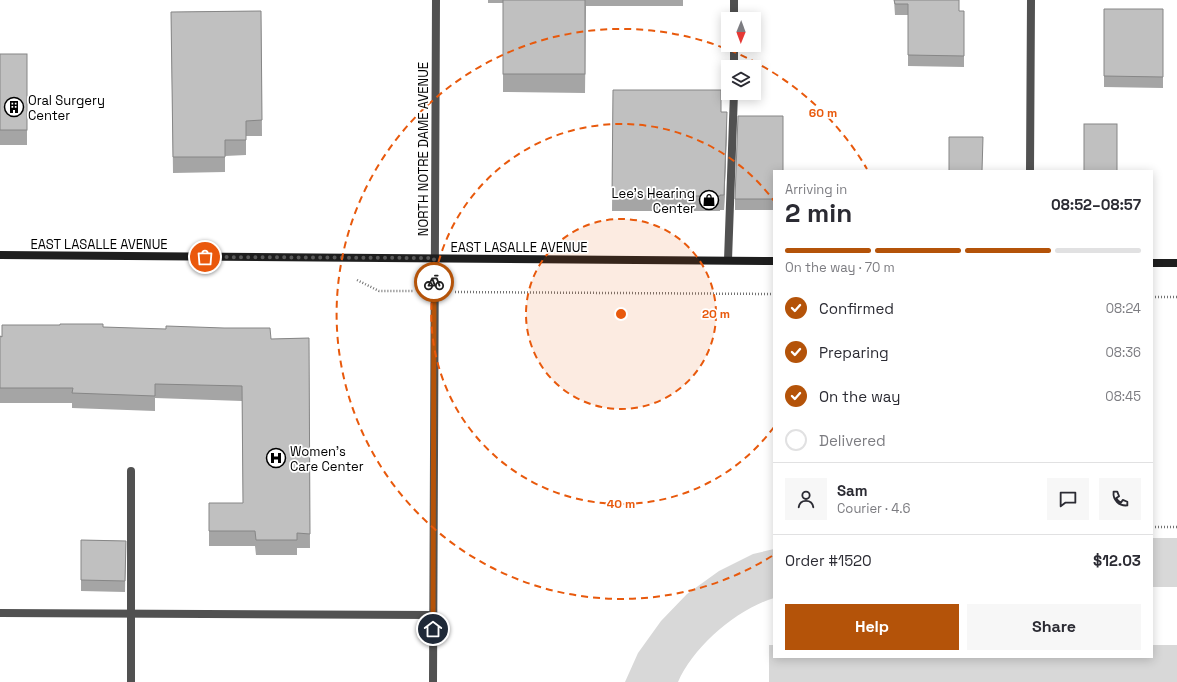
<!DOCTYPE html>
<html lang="en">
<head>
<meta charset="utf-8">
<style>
	:root { --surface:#fff; --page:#f7f7f7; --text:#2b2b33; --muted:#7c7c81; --line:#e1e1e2; --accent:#b45309 }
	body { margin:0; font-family:"Space Grotesk",sans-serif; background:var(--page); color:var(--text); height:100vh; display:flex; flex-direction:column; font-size:15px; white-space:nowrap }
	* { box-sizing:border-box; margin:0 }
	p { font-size:13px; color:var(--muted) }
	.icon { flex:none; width:22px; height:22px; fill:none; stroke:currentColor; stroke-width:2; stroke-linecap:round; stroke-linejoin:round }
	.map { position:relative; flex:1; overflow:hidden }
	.sheet { position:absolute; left:773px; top:170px; width:380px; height:488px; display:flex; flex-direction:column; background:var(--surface); border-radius:0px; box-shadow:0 2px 10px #0003 }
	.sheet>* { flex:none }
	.needle { width:26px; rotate:181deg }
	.buttons { position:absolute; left:721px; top:12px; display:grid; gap:8px }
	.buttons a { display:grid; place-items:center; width:40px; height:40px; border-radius:0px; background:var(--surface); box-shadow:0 2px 10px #0003; font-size:20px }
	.pin { position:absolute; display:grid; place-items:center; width:34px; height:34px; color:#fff; margin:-17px; border:2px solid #fff; border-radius:50%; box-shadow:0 1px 4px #0007 }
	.courier { position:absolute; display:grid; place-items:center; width:40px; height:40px; margin:-20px; border:3px solid #b45309; border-radius:50%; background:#fff; color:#222; box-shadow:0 1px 5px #0007 }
	.summary em { font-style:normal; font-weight:700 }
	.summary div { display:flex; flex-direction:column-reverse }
	.summary { display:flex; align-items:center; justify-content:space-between; height:68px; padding:0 12px }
	h1 { font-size:26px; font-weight:700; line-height:30px }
	.bar { display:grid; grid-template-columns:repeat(4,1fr); gap:6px 4px; align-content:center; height:48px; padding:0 12px }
	.bar i { height:5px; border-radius:3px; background:var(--line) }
	.bar .selected { background:var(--accent) }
	.bar p { grid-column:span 4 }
	.line { display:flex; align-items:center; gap:10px; padding:0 12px; border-top:1px solid var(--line) }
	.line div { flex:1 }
	.round { display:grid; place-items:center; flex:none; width:42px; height:42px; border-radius:0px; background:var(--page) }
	ol { padding:0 12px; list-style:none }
	li { display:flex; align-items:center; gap:12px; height:44px }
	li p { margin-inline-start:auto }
	li .icon { padding:4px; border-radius:50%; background:var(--accent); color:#fff; stroke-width:4 }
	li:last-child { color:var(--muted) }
	li i { width:22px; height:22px; border:2px solid var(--line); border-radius:50% }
	.button { display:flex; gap:8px; margin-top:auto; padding:8px 12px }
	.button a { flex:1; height:46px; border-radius:0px; background:var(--accent); color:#fff; font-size:16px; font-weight:700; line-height:46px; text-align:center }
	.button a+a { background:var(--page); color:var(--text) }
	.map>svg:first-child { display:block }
	.green { fill:#d8d8d8 }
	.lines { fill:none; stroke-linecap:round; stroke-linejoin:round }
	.path { stroke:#737373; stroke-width:2.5; stroke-dasharray:1 2; stroke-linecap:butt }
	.lane { stroke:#515151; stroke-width:8 }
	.street { stroke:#515151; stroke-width:8 }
	.secondary { stroke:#1e1e1e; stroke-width:8 }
	.wall { fill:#a5a5a5 }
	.shaded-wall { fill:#868686 }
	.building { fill:#c0c0c0; stroke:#868686 }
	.done { stroke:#595959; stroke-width:4; stroke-dasharray:0 7.2 }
	.route { stroke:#b45309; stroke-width:5 }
	.ring { fill:none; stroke:#e8590c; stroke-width:2; stroke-dasharray:7 5 }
	.labels { text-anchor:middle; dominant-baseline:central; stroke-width:3.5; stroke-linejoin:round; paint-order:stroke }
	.poi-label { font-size:13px; fill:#000; stroke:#fff; text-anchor:start }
	.street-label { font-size:13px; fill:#000; stroke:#fff }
	.centre { fill:#e8590c; stroke:#fff; stroke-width:2 }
	.ring-label { font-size:12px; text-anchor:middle; font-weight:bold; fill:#e8590c; stroke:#fff; stroke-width:3.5; stroke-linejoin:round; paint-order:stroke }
</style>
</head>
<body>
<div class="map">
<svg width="1177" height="682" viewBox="0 0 1177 682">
	<rect width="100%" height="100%" fill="#fff"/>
	<g class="green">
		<rect x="1152" y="538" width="25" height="49"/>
		<path d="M774,549V598C737,609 693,647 678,682H625L638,653L661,621L687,594L719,571L753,554Z"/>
		<polygon points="769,645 774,645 774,657 1152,657 1152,645 1177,645 1177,682 769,682"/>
	</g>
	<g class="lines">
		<g class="path">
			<polyline points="357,280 379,291 414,291"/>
			<polyline points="455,292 774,294"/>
			<polyline points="1152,297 1177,297"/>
			<polyline points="1152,527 1177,527"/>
		</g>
		<g class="lane">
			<polyline points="734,0 734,19"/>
			<polyline points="734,45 734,67"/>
			<polyline points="728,260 734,93"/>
			<polyline points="0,613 433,615"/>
			<polyline points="131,682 131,471"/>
		</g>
		<g class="street">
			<polyline points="1030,171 1031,0"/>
			<polyline points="433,682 436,0"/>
		</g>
		<g class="secondary">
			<polyline points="0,255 774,261"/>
			<polyline points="1152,263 1177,263"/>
		</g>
	</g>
	<g class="wall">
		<polygon points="488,0 683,0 683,6 586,6 585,93 503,92 503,3 488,3"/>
		<polygon points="894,0 959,11 964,11 964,67 908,66 908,15 895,15"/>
		<polygon points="1104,9 1163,9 1163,88 1104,87"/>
		<polygon points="261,11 262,136 246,136 246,155 225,156 225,172 173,173 171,12"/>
		<rect x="0" y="54" width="27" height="91"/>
		<polygon points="613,90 721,112 727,127 724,210 720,210 720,211 612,211"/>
		<polygon points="774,171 774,210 735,210 735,199"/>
		<polygon points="103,327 271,339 309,338 310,548 297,548 297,555 256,555 255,546 209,546 209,503 243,503 242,401 155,398 155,411 72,408 72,403 0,403 0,336"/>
		<polygon points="81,540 126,541 125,592 81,591"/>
	</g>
	<polygon class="shaded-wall" points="727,112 727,127 724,210 724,195"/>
	<g class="building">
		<rect x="503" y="0" width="82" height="74"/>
		<polygon points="894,0 959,0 959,11 964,11 964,56 908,55 908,4 895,4"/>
		<polygon points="1104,9 1163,9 1163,77 1104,76"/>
		<polygon points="261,11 262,120 246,121 246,140 225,140 225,157 173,157 171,12"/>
		<rect x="0" y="54" width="27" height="76"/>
		<polygon points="613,90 721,90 721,112 727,112 724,195 720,195 720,196 612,196"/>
		<polygon points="738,116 783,116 783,171 774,171 774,199 735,199"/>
		<rect x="1084" y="124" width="33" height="47"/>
		<polygon points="949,137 983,137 982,171 949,171"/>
		<polygon points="60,324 103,324 103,327 166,329 166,326 224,328 270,328 271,339 309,338 310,534 297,533 297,540 256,540 255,531 209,531 209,503 243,503 242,386 155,384 155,396 72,393 73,388 0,388 0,336 2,337 2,325 60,325"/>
		<polygon points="81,540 126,541 125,581 81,580"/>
	</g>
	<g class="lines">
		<polyline class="done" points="205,257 434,258 434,282"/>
		<polyline class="route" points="433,629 434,282"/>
	</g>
	<circle cx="621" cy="314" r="95" fill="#e8590c" fill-opacity=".12"/>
	<g class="ring">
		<circle cx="621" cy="314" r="95"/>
		<path d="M774 427A190 190 0 1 1 774 201"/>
		<path d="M772 556A285 285 0 1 1 867 169"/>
	</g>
	<defs>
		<symbol id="building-ring" viewBox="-11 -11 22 22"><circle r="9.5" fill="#fff" stroke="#000" stroke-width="1.5"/><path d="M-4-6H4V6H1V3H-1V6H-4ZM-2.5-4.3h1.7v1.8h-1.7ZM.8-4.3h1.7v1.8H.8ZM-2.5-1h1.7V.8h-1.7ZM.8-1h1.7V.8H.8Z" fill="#000"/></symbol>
		<symbol id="shop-ring" viewBox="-11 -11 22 22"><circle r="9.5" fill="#fff" stroke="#000" stroke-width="1.5"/><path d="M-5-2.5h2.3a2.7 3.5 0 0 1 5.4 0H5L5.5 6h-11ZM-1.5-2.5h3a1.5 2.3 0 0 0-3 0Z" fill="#000"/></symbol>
		<symbol id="hospital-ring" viewBox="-11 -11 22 22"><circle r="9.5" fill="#fff" stroke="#000" stroke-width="1.5"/><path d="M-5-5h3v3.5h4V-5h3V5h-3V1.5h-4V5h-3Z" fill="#000"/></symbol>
	</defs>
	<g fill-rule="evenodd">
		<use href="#building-ring" x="3" y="96" width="22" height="22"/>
		<use href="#shop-ring" x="698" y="189" width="22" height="22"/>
		<use href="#hospital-ring" x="265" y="447" width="22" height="22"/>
	</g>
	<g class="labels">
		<g class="poi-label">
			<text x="28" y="100">Oral Surgery<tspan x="28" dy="15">Center</tspan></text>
			<text x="695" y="193" text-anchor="end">Lee's Hearing<tspan x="695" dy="15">Center</tspan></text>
			<text x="290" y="451">Women's<tspan x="290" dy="15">Care Center</tspan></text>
		</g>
		<g class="street-label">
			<text transform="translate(423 149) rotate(-90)">NORTH NOTRE DAME AVENUE</text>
			<text x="99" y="244">EAST LASALLE AVENUE</text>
			<text x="519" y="247">EAST LASALLE AVENUE</text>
		</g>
	</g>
	<circle cx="621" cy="314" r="6" class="centre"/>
	<g class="ring-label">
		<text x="823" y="117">60 m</text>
		<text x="716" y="318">20 m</text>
		<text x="621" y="508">40 m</text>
	</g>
</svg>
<div class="buttons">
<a><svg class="needle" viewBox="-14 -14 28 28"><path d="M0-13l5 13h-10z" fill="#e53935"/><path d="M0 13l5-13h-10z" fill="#7c7c81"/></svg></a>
<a><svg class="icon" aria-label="layers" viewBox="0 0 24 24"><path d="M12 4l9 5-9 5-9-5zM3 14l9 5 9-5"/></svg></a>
</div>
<div class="pin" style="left:205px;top:257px;background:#ea580c"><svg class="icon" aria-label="bag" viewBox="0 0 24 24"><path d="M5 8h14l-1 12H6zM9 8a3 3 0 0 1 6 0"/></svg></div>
<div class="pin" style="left:433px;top:629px;background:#1f2937"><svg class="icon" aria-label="home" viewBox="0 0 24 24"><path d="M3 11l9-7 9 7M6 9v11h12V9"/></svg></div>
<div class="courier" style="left:434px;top:282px"><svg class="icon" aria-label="bike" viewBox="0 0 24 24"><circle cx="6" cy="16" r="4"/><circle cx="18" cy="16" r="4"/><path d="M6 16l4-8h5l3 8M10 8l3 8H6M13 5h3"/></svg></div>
<section class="sheet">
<div class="summary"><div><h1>2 min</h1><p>Arriving in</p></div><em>08:52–08:57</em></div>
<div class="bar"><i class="selected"></i><i class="selected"></i><i class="selected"></i><i></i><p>On the way · 70 m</p></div>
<ol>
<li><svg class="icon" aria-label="check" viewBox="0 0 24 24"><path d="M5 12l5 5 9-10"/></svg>Confirmed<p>08:24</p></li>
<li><svg class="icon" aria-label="check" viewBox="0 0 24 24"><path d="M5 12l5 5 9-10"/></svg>Preparing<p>08:36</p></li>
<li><svg class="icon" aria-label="check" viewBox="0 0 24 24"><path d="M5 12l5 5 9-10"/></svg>On the way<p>08:45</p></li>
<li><i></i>Delivered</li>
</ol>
<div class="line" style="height:72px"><a class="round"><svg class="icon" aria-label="person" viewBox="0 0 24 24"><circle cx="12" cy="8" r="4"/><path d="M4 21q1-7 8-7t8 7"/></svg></a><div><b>Sam</b><p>Courier · 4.6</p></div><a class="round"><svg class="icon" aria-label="chat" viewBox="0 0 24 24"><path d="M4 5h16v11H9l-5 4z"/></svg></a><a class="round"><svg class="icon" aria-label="phone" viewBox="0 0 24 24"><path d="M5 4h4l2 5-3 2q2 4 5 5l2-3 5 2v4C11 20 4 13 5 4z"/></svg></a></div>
<div class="line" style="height:52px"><div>Order #1520</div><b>$12.03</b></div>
<div class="button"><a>Help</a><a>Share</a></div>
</section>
</div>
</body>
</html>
